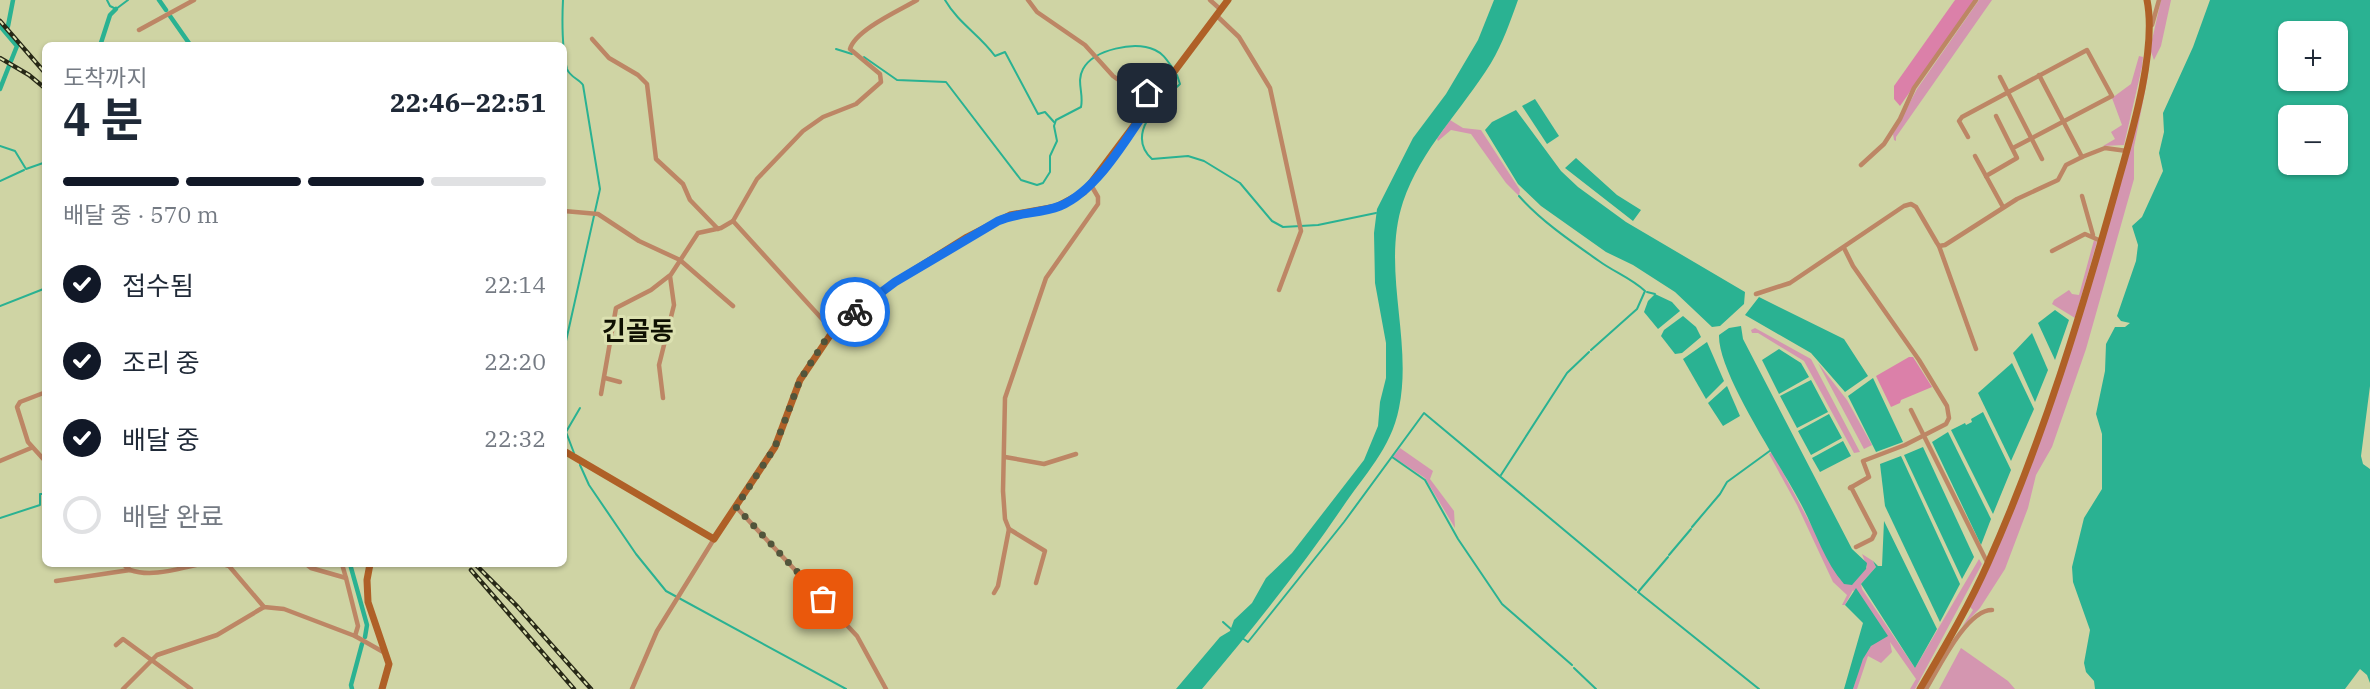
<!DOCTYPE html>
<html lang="ko">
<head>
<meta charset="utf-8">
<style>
	:root { --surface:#fff; --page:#f2f2f3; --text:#1f2937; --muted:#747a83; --line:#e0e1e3; --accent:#111827 }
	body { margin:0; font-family:"IBM Plex Serif","Noto Sans KR",serif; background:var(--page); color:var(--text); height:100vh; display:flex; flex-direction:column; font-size:26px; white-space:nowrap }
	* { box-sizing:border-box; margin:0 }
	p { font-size:23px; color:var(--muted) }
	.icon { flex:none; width:38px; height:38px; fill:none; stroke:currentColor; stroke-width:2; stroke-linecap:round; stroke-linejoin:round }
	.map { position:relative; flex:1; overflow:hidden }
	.sheet { position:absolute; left:42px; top:42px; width:525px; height:525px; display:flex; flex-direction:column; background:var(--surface); border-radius:10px; box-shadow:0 2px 5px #0004 }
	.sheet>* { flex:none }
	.fabs { position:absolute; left:2278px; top:21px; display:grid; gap:14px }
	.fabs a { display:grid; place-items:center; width:70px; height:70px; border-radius:10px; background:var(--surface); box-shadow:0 2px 5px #0004; font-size:35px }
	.pin { position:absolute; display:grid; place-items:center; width:60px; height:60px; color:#fff; margin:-30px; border-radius:14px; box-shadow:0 4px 10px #0006 }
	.courier { position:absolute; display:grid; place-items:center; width:70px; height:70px; margin:-35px; border:5px solid #1a73e8; border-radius:50%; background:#fff; color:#222; box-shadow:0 2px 9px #0007 }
	.overview em { font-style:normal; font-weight:700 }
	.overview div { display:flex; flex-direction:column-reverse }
	.overview { display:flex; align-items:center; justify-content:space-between; height:119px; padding:0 21px }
	h1 { font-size:46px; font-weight:700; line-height:52px }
	.bar { display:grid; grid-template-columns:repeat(4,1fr); gap:10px 7px; align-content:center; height:84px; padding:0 21px }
	.bar i { height:9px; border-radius:5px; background:var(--line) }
	.bar .active { background:var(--accent) }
	.bar p { grid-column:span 4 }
	ol { padding:0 21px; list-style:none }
	li { display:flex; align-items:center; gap:21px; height:77px }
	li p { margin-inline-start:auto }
	li .icon { padding:7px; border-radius:50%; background:var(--accent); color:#fff; stroke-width:4 }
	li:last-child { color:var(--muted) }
	li i { width:38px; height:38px; border:4px solid var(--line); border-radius:50% }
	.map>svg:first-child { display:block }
	.green { fill:#d496b0 }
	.forest { fill:#db80a9 }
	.water { fill:#2ab292; fill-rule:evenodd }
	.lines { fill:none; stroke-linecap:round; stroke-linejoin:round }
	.stream { stroke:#2ab292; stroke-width:2 }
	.canal { stroke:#2ab292; stroke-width:4.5 }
	.street { stroke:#bd8665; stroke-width:4.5 }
	.secondary { stroke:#af6027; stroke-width:7 }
	.rail-casing { stroke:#272816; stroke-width:4.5 }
	.rail { stroke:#dce1b1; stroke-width:2; stroke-dasharray:5; stroke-linecap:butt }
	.done { stroke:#52553b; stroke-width:7; stroke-dasharray:0 12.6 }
	.route { stroke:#1a73e8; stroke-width:9 }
	.labels { text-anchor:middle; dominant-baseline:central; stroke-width:6; stroke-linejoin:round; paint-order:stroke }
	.quarter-label { font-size:26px; font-weight:bold; fill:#0f1002; stroke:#dce1b1 }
</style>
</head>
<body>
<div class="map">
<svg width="2370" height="689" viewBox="0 0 2370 689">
	<rect width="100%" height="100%" fill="#cfd4a4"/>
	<g class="green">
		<polygon points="1979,0 1992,0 1896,137 1896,141 1894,140 1893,134 1917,89"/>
		<polygon points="2161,0 2171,0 2161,46 2154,60 2150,49"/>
		<polygon points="2139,56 2143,57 2142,67 2124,145 2103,146 2115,139 2111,132 2122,125 2112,98 2131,84"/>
		<polygon points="2149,56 2148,76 2134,147 2134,179 2086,349 2052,447 2036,475 2028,508 2005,569 1980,608 1962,627 1973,610 1970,607 1989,568 2081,319"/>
		<polygon points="1450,120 1463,128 1481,130 1520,190 1519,196 1506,183 1471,134 1451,130 1438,141 1437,139"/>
		<polygon points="2094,240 2097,242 2075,318 2052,304 2054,300 2069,290 2072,294 2079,295"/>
		<polygon points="1755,328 1811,359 1860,452 1854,453 1804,361 1758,333 1752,333 1751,330"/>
		<polygon points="1818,363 1847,400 1872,445 1864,449"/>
		<polygon points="1400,448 1433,471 1430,479 1454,511 1455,528 1425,478 1393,457"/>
		<path d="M1772,452L1840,579L1852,584L1867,567L1862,554L1873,561L1876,567L1861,584L1862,589L1915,668L1979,559L1982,564L1915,689H1910L1916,679L1890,642L1892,652L1881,663L1868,656L1857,689H1853C1859,672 1862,649 1879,640L1853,590L1845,605H1842L1847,595L1833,582L1797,505L1769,454Z"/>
		<polygon points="1961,648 2008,681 2015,689 1939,689"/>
	</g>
	<g class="forest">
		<polygon points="1955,0 1974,0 1900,106 1894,99 1894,86"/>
		<polygon points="1909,357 1913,357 1932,387 1901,400 1900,403 1891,407 1876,376"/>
	</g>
	<g class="water">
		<path d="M1494,0H1518C1510,22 1503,43 1491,63C1462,110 1421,149 1403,202C1381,269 1413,340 1399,408C1391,449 1364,475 1342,508C1299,571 1251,631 1202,689H1176L1220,637L1230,631L1234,620L1252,603L1266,578L1292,553L1364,460L1378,426L1380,402L1386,378V343L1375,283L1374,233L1377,209L1413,138L1446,94L1478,40Z"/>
		<path d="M2210,0H2370V386L2361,456L2363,464L2370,469V683L2367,675L2360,669L2345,689H2095L2094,681L2086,672L2084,663L2090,630L2073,582L2072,567L2084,518L2102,489V434L2096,414L2105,371L2106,344L2115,327H2125L2130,323L2121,321L2117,316L2136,261L2138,245L2132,226L2142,217L2163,171L2159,153L2164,132L2163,113L2193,47ZM2336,33V79H2291V33ZM2336,117V163H2291V117Z"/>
		<polygon points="1535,99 1559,136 1547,144 1522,106"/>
		<polygon points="1516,110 1561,171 1578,187 1626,222 1745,292 1744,304 1720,326 1712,327 1675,292 1633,265 1606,252 1541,206 1518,184 1485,130 1492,122"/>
		<polygon points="1576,158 1617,195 1641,210 1633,221 1565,168"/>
		<polygon points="1655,294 1672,302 1680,311 1658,329 1644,312 1648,301"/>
		<polygon points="1759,297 1844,339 1868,376 1845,392 1811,353 1745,315"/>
		<polygon points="2055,310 2069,320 2055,360 2038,323"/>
		<polygon points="1683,316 1696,327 1701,337 1682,353 1675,354 1661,336 1664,330"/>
		<path d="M1741,326L1743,339L1852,549L1867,563L1866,569L1852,585L1844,584C1824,561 1815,530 1801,504C1781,465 1718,374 1719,335L1729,328Z"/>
		<polygon points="2032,333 2048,370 2035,402 2013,353"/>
		<polygon points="1707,342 1724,381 1706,399 1683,359"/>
		<polygon points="1779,349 1801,363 1809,377 1779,394 1762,360"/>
		<polygon points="2012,363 2034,409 2011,461 1978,393"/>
		<polygon points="1873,378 1903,442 1876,452 1848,396"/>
		<polygon points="1811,380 1828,412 1797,428 1780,396"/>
		<polygon points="1727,386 1740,416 1723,426 1708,403"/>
		<polygon points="1983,412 2011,470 1993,514 1951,430 1965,423 1966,425 1972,422 1971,419"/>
		<polygon points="1829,414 1842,438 1811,455 1798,431"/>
		<polygon points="1948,432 1991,519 1981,545 1932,442"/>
		<polygon points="1843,441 1851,456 1820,472 1812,458"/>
		<polygon points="1923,447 1974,557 1962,579 1904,455"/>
		<polygon points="1901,456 1960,584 1940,622 1885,506 1880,464"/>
		<polygon points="1884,521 1937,629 1915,668 1861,584 1876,567 1873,561 1878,566 1882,566"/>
		<polygon points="1856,588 1888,636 1871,646 1863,659 1853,689 1844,689 1863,623 1845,605"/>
	</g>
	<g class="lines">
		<g class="stream">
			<polyline points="107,0 110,6 116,9 128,0"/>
			<path d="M563,0C562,19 562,52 567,69C570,77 579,79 583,85L600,189L564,350"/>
			<path d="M945,0C959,24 979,34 995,56L1005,52L1038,114L1045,112L1054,122"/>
			<polyline points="836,49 852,54"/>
			<path d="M864,57L897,80L946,82L1021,180L1037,185L1043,183L1050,172V156L1057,141L1054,126L1056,120L1081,107C1084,93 1076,82 1083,69C1094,49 1135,41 1155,50C1164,54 1168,62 1174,70"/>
			<path d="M1177,75L1180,84C1161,102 1124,133 1152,159L1188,156L1204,161L1240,183L1272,221L1283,227L1318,225L1376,213"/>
			<polyline points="0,146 15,151 26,169 46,162"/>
			<polyline points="0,181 24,170"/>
			<path d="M1519,196C1541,221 1572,242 1599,261C1614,272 1631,278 1645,291L1637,309L1591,350"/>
			<polyline points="1647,292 1655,294"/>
			<polyline points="0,306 46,288"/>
			<polyline points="564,418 564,432"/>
			<polyline points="574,453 566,432 580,408"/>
			<polyline points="1392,457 1425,480 1458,539 1502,604 1572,665"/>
			<polyline points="580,465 589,485 636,554 666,591 846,689"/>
			<polyline points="1501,475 1567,373 1589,352"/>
			<polyline points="0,518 40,505 40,494 46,494"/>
			<polyline points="1692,527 1720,494 1727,482 1771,450"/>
			<polyline points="1669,555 1691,529"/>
			<polyline points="1639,591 1668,557"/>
			<polyline points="1638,592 1759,689"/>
			<polyline points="1223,622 1232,630"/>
			<polyline points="1242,638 1248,642 1344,522 1424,413 1636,590"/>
			<polyline points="1574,668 1596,689"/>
		</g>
		<g class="canal">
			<polyline points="159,0 166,10"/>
			<polyline points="170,16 191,46"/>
			<polyline points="0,26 17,46 11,61"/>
			<polyline points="8,26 13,0"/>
			<polyline points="100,46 110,15 116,9"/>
			<polyline points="0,89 9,66"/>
			<polyline points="350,564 367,625 365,637"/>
			<polyline points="352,689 351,685 362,644"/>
		</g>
		<g class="street">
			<polyline points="1028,0 1037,12 1085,45 1113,76 1130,88 1155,97"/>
			<polyline points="1210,0 1220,9"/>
			<polyline points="1217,16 1239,37 1270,88 1301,231 1279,290"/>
			<polyline points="2152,25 2159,0"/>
			<polyline points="139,30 194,0"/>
			<polyline points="592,39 609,58 638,75 647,84 656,159 683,184 690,200 718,229"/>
			<polyline points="2039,75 2082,157"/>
			<polyline points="2000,77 2042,159"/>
			<polyline points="1968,137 1959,121 1962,117 2087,50 2112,96 2013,148"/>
			<polyline points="1975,156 2003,207"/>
			<polyline points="1861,165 1884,144 1900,119 1914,88 1976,0"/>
			<polyline points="1986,176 2017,158 1996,116"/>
			<polyline points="2082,196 2093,235"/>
			<polyline points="564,211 598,214 639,241 680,260 733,306"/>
			<polyline points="733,221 833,331"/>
			<polyline points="1939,246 1976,349"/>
			<polyline points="1844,248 1853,266 1919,360 1947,406 1949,418 1946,424 1905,445 1863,461 1869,477 1850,488"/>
			<polyline points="2052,251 2085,234 2101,241"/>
			<polyline points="1756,294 1790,283 1904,206 1911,204 1916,207 1937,243 1939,246 1945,245 2017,199 2058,180 2066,165 2082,157 2105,148 2127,151"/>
			<polyline points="605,378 620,382"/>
			<polyline points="46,392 20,402 17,407 28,442 46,462"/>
			<polyline points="601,394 616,308 651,290 669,276"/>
			<path d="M663,398L659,365L674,305L670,276L698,233L721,228L733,221L757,179L803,131L823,117L856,104L881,82L880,74L850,49C855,30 900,10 917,0"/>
			<polyline points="1911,410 1988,564"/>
			<polyline points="1005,457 1044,464 1076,454"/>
			<polyline points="0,461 31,448"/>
			<polyline points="1851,487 1875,533 1872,539 1856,547"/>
			<polyline points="736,507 857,636 886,689"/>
			<polyline points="1009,529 1045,551 1036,583"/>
			<polyline points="223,564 229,566 264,607 284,609 355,636 358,626 346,578 311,568 306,564"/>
			<polyline points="342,564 346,578"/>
			<path d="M130,570C153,578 179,568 201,564"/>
			<polyline points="56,581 130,570 123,564"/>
			<polyline points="994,593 998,586 1009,529 1005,519 1003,491 1005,398 1046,278 1098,204 1098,197 1091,185"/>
			<polyline points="355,636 385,653"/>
			<polyline points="116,645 123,639 191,689"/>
			<polyline points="123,689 157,655 217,635 264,607"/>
			<polyline points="632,689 657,631 714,539"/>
			<path d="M1926,689C1939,668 1966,610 1992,610"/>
		</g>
		<g class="secondary">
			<polyline points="564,451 714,539 775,447 800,380 833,331 895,282 967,237 1010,215 1056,207 1084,192 1228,0"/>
			<polyline points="370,564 367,580 368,602 389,664 382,689"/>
			<path d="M1920,689C1944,648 1969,606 1988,563C2043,440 2082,311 2118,182C2132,133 2157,49 2147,0"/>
		</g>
		<defs>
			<g id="rail">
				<polyline points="0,21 46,74"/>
				<polyline points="0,58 29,75 46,89"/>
				<polyline points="475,564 516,605 591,689"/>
				<polyline points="471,570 574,689"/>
			</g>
		</defs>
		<use href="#rail" class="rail-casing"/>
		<use href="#rail" class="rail"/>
	</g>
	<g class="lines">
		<polyline class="done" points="823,599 736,507 775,447 800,380 826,339 855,312"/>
		<path class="route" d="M855,312L895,282L998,221C1018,212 1040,214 1060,206C1100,189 1130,132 1155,97L1147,93"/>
	</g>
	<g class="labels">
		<g class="quarter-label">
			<text x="638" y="330">긴골동</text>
		</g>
	</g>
</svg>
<div class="fabs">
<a>+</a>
<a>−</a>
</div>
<div class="pin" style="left:823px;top:599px;background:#ea580c"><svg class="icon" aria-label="bag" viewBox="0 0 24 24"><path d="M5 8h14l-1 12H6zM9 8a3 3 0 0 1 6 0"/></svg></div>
<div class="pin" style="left:1147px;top:93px;background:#1f2937"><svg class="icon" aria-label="home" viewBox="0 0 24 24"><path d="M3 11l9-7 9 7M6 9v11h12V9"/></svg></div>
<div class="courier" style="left:855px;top:312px"><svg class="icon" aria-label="bike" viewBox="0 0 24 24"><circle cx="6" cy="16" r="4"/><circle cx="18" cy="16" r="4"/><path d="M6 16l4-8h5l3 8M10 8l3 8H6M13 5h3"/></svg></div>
<section class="sheet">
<div class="overview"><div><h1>4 분</h1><p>도착까지</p></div><em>22:46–22:51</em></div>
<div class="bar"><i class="active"></i><i class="active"></i><i class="active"></i><i></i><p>배달 중 · 570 m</p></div>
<ol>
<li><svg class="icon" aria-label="check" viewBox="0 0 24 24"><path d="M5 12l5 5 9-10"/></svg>접수됨<p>22:14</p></li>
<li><svg class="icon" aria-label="check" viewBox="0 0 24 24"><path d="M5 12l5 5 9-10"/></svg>조리 중<p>22:20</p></li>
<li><svg class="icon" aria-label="check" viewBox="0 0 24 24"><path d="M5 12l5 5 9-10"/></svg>배달 중<p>22:32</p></li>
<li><i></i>배달 완료</li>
</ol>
</section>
</div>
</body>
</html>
